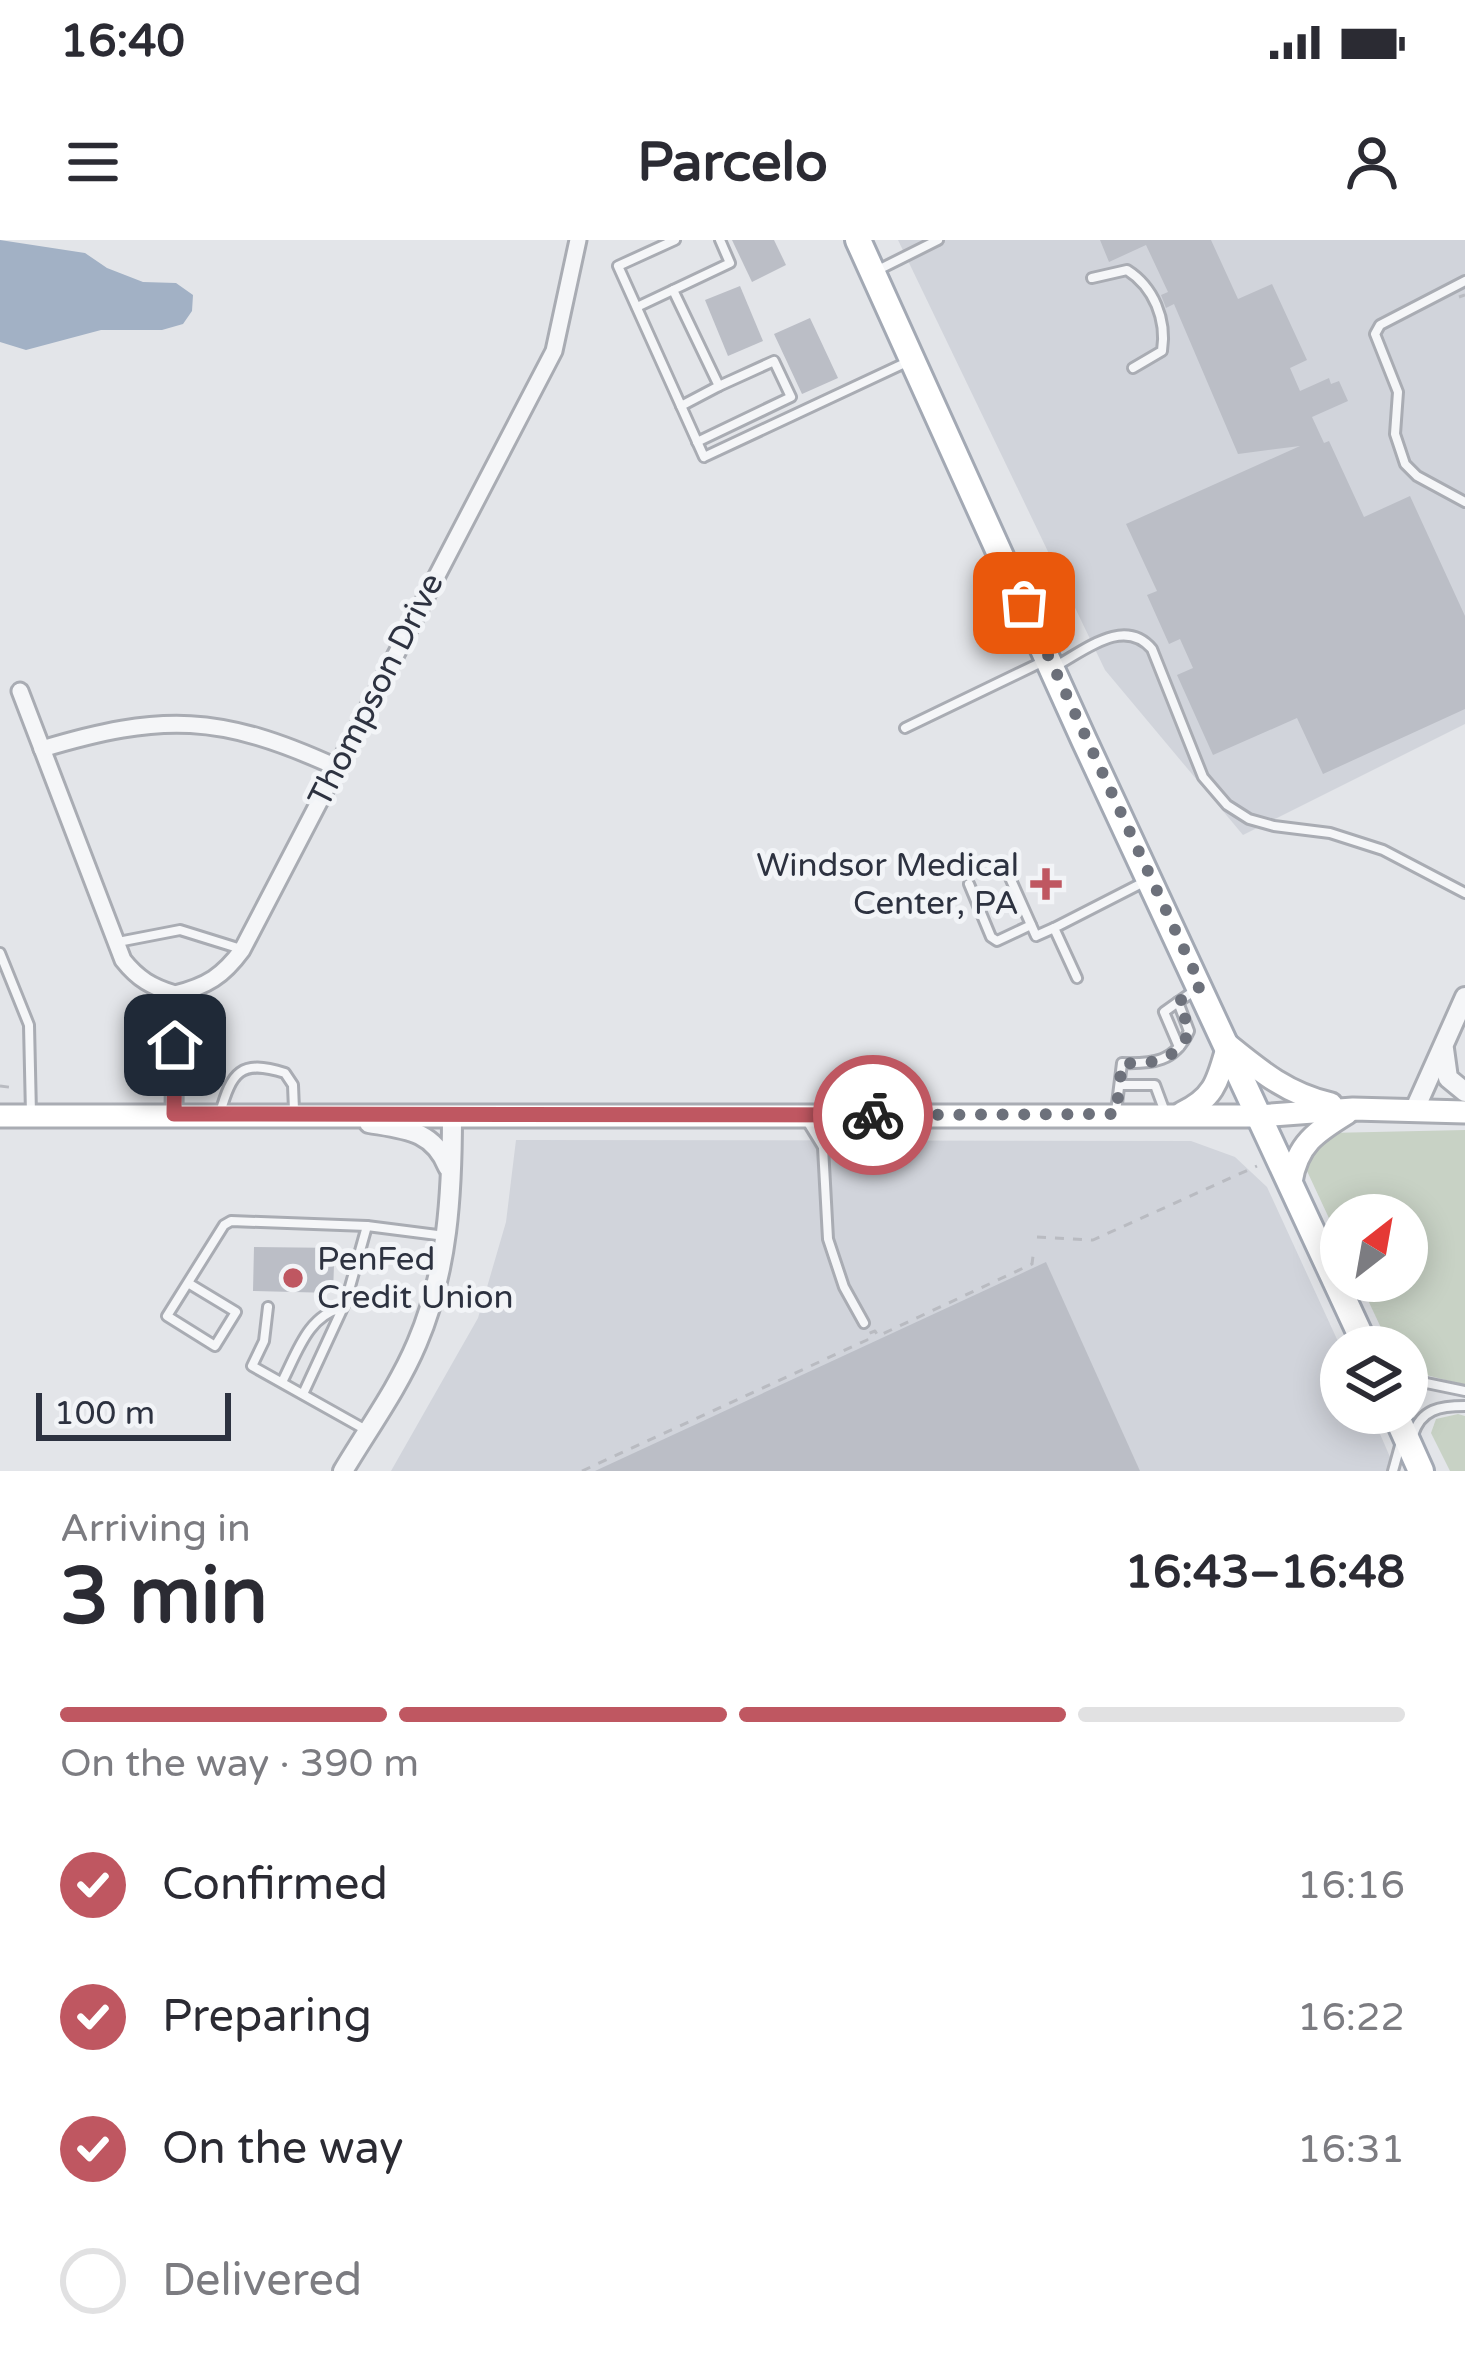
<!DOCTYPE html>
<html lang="en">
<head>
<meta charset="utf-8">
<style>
	:root { --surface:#fff; --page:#f7f7f7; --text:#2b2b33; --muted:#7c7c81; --line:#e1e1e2; --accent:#bf5761 }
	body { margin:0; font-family:"Varela Round",sans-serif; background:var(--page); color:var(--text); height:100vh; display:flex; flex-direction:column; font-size:45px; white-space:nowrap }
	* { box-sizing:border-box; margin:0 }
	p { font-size:39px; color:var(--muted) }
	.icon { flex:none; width:66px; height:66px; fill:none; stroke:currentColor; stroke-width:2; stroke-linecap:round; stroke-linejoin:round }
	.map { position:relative; height:1231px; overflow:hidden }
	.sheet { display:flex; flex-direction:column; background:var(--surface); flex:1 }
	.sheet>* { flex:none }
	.needle { width:78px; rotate:31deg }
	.controls { position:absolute; left:1320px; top:954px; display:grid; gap:24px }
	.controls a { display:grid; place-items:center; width:108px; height:108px; border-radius:50%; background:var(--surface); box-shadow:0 6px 30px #0003; font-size:60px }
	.scale { position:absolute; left:36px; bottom:30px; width:195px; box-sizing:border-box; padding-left:12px; border:6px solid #2d3240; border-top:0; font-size:33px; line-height:42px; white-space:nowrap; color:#2d3240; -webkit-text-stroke:9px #f2f4f7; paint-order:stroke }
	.pin { position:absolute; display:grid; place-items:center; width:102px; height:102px; color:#fff; margin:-51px; border-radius:24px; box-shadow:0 6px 18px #0006 }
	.courier { position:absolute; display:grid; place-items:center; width:120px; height:120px; margin:-60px; border:9px solid #bf5761; border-radius:50%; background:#fff; color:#222; box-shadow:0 3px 15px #0007 }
	.overview em { font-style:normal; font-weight:700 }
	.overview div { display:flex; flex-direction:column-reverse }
	.overview { display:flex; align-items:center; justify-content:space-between; height:204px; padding:0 60px }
	h1 { font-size:78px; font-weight:700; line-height:90px }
	.bar { display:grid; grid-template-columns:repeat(4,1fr); gap:18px 12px; align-content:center; height:144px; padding:0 60px }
	.bar i { height:15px; border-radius:9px; background:var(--line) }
	.bar .current { background:var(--accent) }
	.bar p { grid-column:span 4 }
	ol { padding:0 60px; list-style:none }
	li { display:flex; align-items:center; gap:36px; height:132px }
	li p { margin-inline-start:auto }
	li .icon { padding:12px; border-radius:50%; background:var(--accent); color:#fff; stroke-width:4 }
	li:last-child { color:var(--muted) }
	li i { width:66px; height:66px; border:6px solid var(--line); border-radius:50% }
	.status { display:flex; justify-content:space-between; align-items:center; height:84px; padding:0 60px; background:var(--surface); direction:ltr }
	.status svg { height:33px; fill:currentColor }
	header { display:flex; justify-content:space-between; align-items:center; height:156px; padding:0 60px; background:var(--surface); font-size:54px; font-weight:700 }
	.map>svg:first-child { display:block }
	.built { fill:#d1d4db }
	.green { fill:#c8d2c5 }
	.water { fill:#a2b1c5 }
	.building { fill:#bbbec6 }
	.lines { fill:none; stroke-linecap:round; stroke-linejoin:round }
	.service-casing { stroke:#a9acb3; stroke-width:14 }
	.minor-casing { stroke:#a9acb3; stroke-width:21 }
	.tertiary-casing { stroke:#a9acb3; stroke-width:24 }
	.secondary-casing { stroke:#a9acb3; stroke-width:27 }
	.primary-casing { stroke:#a3a9b4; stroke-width:30 }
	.path { stroke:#b9bbc1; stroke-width:3; stroke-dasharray:9 9; stroke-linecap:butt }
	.service { stroke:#f5f6f8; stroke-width:8 }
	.minor { stroke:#f5f6f8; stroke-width:15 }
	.tertiary { stroke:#f5f6f8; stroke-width:18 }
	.secondary { stroke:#fff; stroke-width:21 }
	.primary { stroke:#fff; stroke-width:24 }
	.done { stroke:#6d717b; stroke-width:12; stroke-dasharray:0 21.6 }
	.route { stroke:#bf5761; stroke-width:15 }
	.poi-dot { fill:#bf5761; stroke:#f2f4f7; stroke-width:4.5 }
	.labels { text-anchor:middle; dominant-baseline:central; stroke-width:10; stroke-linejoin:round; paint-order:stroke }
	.street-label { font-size:33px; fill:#2d3240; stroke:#f2f4f7 }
	.poi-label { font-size:33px; fill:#2d3240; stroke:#f2f4f7; text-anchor:end }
</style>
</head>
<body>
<div class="status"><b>16:40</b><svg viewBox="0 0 49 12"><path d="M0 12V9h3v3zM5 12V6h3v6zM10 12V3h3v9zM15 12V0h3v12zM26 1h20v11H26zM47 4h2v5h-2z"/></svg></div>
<header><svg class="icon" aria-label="menu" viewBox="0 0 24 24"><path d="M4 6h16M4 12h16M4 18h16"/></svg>Parcelo<svg class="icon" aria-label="person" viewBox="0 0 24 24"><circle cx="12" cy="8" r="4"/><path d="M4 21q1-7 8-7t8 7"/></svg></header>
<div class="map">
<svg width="1465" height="1231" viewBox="0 0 1465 1231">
	<rect width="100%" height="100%" fill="#e3e5e9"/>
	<g class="built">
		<polygon points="898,0 1465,0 1465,484 1243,595 1105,430"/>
		<polygon points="516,900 1191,901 1235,917 1267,947 1341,1108 1341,1173 1371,1173 1396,1231 391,1231 478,1078 506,982"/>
	</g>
	<g class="green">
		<polygon points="1465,890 1465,1145 1407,1130 1407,1107 1390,1107 1359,1041 1407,1041 1407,975 1341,975 1341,1004 1307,931 1310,912 1328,893"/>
		<polygon points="1458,1174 1465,1176 1465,1231 1450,1231 1431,1193 1436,1179"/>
	</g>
	<polygon class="water" points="0,0 85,13 107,28 143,42 176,43 193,55 192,71 183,84 162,90 101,90 26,110 0,102"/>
	<g class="building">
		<polygon points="732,0 774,0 786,25 752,42"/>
		<polygon points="1100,0 1211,0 1238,59 1272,44 1307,120 1290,128 1300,151 1329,138 1331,144 1339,141 1348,161 1312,177 1324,203 1329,201 1364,277 1410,256 1465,376 1465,469 1323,534 1297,478 1213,515 1177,435 1193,428 1180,399 1169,404 1147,355 1157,351 1126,284 1300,206 1238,214 1174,64 1166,68 1161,55 1168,52 1146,5 1109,22"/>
		<polygon points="740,46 763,101 728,116 705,60"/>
		<polygon points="810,78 838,138 802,154 774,94"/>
		<polygon points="254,1007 341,1008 341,1025 334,1025 333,1053 253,1051"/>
		<polygon points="1046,1022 1140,1231 595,1231"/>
	</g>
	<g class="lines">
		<defs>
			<g id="service">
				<polyline points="675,0 618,26 704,217 905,123"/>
				<polyline points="874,32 938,0"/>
				<path d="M1092,38L1127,30C1154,47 1167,80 1162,111L1133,128"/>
				<polyline points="1465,41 1380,85 1375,94 1398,152 1395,194 1405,224 1417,236 1465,262"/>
				<polyline points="637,67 673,50"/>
				<polyline points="681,166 719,146"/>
				<polyline points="697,202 791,157 774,121 719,146 673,50 730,23 720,0"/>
				<path d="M1054,427C1084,411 1124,376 1152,409L1203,537L1227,565L1249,579L1274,586L1330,593L1383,610L1465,653"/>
				<polyline points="905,488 1044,421"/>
				<polyline points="1007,631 1036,696 1054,688"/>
				<polyline points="969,644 991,697 997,701 1031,685"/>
				<polyline points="118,702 180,690 241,709"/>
				<polyline points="0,713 29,785 31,874"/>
				<polyline points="1077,738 1054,688 1144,642"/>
				<polyline points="1178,762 1164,772 1179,807"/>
				<polyline points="1121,845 1155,845 1165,872"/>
				<path d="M1116,872L1122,823C1153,824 1175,822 1189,791L1178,762L1194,751"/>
				<path d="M220,873C232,832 240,819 285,833L293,845L294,870"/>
				<polyline points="807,881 823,907 828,999 844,1047 864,1083"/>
				<polyline points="823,907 842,879"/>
				<polyline points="188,1043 236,1072 215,1106 167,1076 224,985 231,981 367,986 445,996"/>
				<polyline points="268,1067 264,1101 252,1126 366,1190"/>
				<polyline points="1407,1139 1465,1151"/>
				<path d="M282,1142C297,1113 308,1075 342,1068"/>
				<polyline points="303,1154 346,1061 367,986"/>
				<path d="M1413,1195C1421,1169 1440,1166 1465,1166"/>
				<polyline points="1393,1231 1401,1202"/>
			</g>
			<g id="minor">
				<path d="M20,451L123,720C138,739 152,747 175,754"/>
				<path d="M42,509C162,473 220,474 336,527"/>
				<path d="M174,874L175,754C207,746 223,736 242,710L554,111L578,0"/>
			</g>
			<g id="tertiary">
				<polyline points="1444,809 1448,838 1465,852"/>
				<polyline points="1414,871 1465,757"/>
				<path d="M369,883C405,889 433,890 448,927"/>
				<path d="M343,1231C368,1189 398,1148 417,1103C448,1031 452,953 452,876"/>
			</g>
			<g id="secondary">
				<path d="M1182,873C1216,857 1218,839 1228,805C1261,832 1288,854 1331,864"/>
				<polyline points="0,876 1258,876 1353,869 1465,872"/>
				<path d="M1291,942C1297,904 1316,892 1347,873"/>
			</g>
			<g id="primary">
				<polyline points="858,0 1084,500 1366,1107"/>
				<polyline points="1395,1173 1421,1231"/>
			</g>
		</defs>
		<use href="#service" class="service-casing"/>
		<use href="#minor" class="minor-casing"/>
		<use href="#tertiary" class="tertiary-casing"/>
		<use href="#secondary" class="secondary-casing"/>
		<use href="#primary" class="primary-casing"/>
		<g class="path">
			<polyline points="1459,57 1465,55"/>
			<polyline points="0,846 16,848"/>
			<polyline points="1037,997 1093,1000 1257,926"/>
			<polyline points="582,1231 867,1100 865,1095 875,1091 878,1096 1032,1024 1033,1016"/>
		</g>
		<use href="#service" class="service"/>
		<use href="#minor" class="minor"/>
		<use href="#tertiary" class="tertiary"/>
		<use href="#secondary" class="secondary"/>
		<use href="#primary" class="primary"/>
	</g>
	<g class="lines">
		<path class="done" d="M873,875L1116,874L1122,823C1153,824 1176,822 1190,790L1178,762L1201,746L1024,363"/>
		<polyline class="route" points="175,805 174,874 873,875"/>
	</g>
	<g class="poi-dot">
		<path d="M1040 626h12v12h12v12h-12v12h-12v-12h-12v-12h12z"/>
		<circle cx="293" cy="1038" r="12"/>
	</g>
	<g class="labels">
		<g class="street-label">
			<text transform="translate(376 450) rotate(-63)">Thompson Drive</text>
		</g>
		<g class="poi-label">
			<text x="1019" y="625">Windsor Medical<tspan x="1019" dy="38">Center, PA</tspan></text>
			<text x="317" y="1019" text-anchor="start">PenFed<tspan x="317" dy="38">Credit Union</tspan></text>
		</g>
	</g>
</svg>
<div class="controls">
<a><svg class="needle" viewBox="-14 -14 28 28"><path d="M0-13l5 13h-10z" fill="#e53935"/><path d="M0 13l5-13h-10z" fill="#7c7c81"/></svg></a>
<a><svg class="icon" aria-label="layers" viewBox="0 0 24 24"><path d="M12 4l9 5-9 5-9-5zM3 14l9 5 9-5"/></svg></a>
</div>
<div class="scale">100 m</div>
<div class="pin" style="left:1024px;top:363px;background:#ea580c"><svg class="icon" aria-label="bag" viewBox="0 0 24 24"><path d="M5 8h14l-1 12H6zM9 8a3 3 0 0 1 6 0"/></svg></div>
<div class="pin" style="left:175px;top:805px;background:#1f2937"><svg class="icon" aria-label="home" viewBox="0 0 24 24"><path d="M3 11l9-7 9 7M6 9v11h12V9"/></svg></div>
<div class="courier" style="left:873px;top:875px"><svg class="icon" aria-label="bike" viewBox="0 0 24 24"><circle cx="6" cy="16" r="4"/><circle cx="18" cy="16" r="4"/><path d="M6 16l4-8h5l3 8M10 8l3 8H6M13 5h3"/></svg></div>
</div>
<section class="sheet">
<div class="overview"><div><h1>3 min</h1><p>Arriving in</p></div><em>16:43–16:48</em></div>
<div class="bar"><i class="current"></i><i class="current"></i><i class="current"></i><i></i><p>On the way · 390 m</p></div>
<ol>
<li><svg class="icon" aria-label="check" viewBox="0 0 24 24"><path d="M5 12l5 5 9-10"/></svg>Confirmed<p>16:16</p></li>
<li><svg class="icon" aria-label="check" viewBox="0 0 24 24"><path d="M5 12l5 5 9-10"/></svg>Preparing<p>16:22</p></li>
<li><svg class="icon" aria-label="check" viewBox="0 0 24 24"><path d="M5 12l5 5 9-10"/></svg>On the way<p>16:31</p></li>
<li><i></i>Delivered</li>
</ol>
</section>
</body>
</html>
